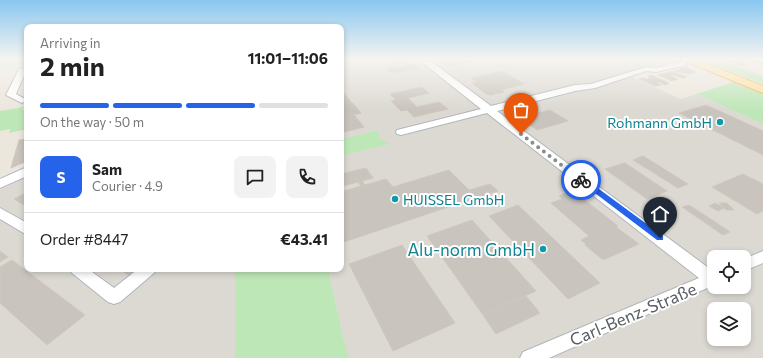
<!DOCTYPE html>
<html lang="en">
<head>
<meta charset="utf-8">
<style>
	:root { --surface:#fff; --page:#f2f2f2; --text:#222; --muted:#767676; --line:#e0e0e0; --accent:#2563eb }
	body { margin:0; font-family:Commissioner,sans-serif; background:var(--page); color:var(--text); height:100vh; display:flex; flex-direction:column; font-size:15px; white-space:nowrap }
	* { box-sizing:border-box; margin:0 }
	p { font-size:13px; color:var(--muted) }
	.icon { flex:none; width:22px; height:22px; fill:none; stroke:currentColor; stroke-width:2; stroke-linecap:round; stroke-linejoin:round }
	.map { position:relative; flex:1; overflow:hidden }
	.sheet { position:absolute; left:24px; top:24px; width:320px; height:248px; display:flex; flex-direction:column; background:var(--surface); border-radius:8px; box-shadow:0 2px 6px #0003 }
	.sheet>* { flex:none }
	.controls { position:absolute; left:707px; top:250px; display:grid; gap:8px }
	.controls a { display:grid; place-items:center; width:44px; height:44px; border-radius:8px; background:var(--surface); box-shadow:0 2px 6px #0003; font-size:20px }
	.pin { position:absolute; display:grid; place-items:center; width:34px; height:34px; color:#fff; margin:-41px -17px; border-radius:50% 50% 50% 0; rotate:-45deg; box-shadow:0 0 4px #0007 }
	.pin .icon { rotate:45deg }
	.courier { position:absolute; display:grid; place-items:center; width:40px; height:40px; margin:-20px; border:3px solid #2563eb; border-radius:50%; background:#fff; color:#222; box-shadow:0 1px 5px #0007 }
	.head em { font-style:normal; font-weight:700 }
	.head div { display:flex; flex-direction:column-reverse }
	.head { display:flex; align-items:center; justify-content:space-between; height:68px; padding:0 16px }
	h1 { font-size:26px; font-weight:700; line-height:30px }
	.bar { display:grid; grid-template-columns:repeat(4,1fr); gap:6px 4px; align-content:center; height:48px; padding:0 16px }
	.bar i { height:5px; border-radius:3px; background:var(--line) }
	.bar .selected { background:var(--accent) }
	.bar p { grid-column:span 4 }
	.line { display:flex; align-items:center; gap:10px; padding:0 16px; border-top:1px solid var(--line) }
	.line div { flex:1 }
	.round { display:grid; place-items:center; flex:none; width:42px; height:42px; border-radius:8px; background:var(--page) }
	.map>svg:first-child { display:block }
	.industrial { fill:#dcd9d3; fill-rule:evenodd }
	.green { fill:#bee7b7 }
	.building { fill:#c9c4bd; stroke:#d1c7bc }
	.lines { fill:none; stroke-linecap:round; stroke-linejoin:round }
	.minor-casing { stroke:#b1b6bb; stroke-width:2 }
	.major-casing { stroke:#feae45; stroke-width:2 }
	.minor { fill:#fff; fill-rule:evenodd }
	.major { fill:#ffe1a0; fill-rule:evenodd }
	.route { fill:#2563eb }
	.done { stroke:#8b8d8c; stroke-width:4; stroke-dasharray:0 7.2 }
	.culture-dot { fill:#0f9aa8; stroke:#fff; stroke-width:1.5 }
	.labels { text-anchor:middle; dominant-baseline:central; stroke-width:4; stroke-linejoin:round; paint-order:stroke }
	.culture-label { font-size:14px; fill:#0d838f; stroke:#fff; text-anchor:end }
	.near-culture-label { font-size:17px; fill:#0d838f; stroke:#fff; text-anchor:end }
	.near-street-label { font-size:17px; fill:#575d61; stroke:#fff }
</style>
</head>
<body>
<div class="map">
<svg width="763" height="358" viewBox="0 0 763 358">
	<rect width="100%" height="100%" fill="#ece7dd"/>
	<g class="industrial">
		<path d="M341,59H621L641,69L626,74L680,99L697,94L763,124V358H349L344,341L328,269H341V156L389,144L379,138L378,130L341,139ZM714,257H744V287H714ZM714,309H744V339H714Z"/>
		<polygon points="27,177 27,269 235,269 235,358 0,358 0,190"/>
	</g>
	<g class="green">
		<polygon points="0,59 27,59 27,63 0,68"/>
		<polygon points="621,59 675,59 641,69"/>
		<polygon points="700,59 718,59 763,76 763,84"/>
		<polygon points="736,81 763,92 763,124 697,94"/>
		<polygon points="24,107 22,110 27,110 27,129 9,133 10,129 0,131 0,111"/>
		<polygon points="378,130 379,138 390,144 341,156 341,139"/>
		<polygon points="235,269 328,269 344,341 349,358 235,358"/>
	</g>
	<g class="building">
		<polygon points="408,59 409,62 392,65 386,60"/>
		<polygon points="437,59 470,59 473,61 447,66"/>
		<polygon points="723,59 744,59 741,60 744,61 740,63 745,65 741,66"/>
		<polygon points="413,64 419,68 392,73 387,69"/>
		<polygon points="685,67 696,72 688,74 675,71"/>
		<polygon points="503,71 524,84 501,90 504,92 491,95 486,94 472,83 477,82 471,78"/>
		<polygon points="672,71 687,77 682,78 674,75 671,76 678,79 672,81 658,75"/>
		<polygon points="651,75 669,83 665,85 659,82 657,83 661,85 655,86 639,79 643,78 647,79 651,78 648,76"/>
		<polygon points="422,87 429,93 408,98 417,107 439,102 448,109 414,117 407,110 401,111 391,101 396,100 390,94"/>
		<polygon points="341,90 361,113 354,115 364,127 341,133"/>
		<polygon points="706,105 763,131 763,155 679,113"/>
		<polygon points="550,110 568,121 537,130 520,118"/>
		<polygon points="27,139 27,161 11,168 19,140"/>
		<polygon points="643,156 688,184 678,188 633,160"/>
		<polygon points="625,163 667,191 647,199 605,169"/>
		<polygon points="366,168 373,178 362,181 365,185 386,179 393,187 429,176 454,205 344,242 341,235 341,192 361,186 358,182 343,186 341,183 341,174"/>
		<polygon points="449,170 469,190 476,198 454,205 429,176"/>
		<polygon points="743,174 763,184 763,211 757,214 712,187"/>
		<polygon points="490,184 498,191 476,198 469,190"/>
		<polygon points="27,192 27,207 14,199"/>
		<polygon points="568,192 572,196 577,194 618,226 616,227 639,244 603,260 585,245 586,244 581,240 589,236 551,203 562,199 559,196"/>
		<polygon points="715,203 724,208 718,211 709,206"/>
		<polygon points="719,203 727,203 734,210 726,210"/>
		<polygon points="518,205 600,283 568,299 489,216"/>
		<polygon points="689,205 709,218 730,232 723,235 682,207"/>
		<polygon points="472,220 536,291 483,315 427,236"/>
		<polygon points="402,245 455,323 393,351 349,264"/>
		<polygon points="0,251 8,257 0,262"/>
		<polygon points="12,260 85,315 47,345 0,303 0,267"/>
		<polygon points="119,269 139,269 130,276"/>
		<polygon points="526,296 540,313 496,334 483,315"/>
	</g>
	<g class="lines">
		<defs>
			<g id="minor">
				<polygon points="418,59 428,59 491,106 575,85 591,84 646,67 656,68 683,61 686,61 686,65 656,72 646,71 595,88 575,91 497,111 714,272 714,285 549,358 520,358 523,352 699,278 487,113 401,135 397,134 396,132 397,130 481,109"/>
				<polygon points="755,59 763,59 763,63"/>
				<polygon points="27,68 27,72 25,73 16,94 27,100 22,103 6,95 19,69"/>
				<polygon points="27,167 27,176 0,188 0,179"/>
				<polygon points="0,208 27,223 27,235 0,219"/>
				<polygon points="763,251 763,263 744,271 744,259"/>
				<polygon points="69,269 88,269 114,288 138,269 157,269 154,273 120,302 114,304 108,302 72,273"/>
			</g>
			<polygon id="major" points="680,59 695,59 763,86 763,93"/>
		</defs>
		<use href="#minor" class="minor-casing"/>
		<use href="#major" class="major-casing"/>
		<use href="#minor" class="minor"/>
		<use href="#major" class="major"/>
	</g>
	<linearGradient id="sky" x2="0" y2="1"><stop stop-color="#89c7f1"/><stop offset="0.54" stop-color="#f6f4f0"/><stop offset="1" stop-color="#f6f4f0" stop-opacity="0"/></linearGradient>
	<rect width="763" height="110" fill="url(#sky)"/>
	<polygon class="route" points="579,178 584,178 663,236 663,240 657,240 579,181"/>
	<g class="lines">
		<polyline class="done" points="521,134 581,180"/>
	</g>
	<g class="culture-dot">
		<circle cx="720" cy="122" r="4"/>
		<circle cx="395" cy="199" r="4"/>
		<circle cx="543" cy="249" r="4"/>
	</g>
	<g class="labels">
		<g class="culture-label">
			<text x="712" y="122">Rohmann GmbH</text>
			<text x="403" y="199" text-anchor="start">HUISSEL GmbH</text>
		</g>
		<g class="near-culture-label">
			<text x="535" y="249">Alu-norm GmbH</text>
		</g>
		<g class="near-street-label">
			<text transform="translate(633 314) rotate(-23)">Carl-Benz-Straße</text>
		</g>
	</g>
</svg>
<div class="controls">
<a><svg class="icon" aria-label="locate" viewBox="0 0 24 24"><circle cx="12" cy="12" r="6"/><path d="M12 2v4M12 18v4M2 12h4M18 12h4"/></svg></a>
<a><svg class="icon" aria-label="layers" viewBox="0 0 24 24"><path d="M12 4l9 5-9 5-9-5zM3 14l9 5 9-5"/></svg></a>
</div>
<div class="pin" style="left:521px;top:134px;background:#ea580c"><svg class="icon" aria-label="bag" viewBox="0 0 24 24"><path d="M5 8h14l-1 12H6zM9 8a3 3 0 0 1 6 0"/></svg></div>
<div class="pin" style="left:660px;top:238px;background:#1f2937"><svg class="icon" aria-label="home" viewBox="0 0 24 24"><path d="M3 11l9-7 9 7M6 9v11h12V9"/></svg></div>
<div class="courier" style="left:581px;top:180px"><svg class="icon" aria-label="bike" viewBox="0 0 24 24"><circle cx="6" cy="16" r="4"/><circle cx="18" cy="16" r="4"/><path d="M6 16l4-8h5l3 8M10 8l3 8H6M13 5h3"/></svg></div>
<section class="sheet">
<div class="head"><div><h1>2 min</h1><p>Arriving in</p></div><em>11:01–11:06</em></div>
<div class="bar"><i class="selected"></i><i class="selected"></i><i class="selected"></i><i></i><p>On the way · 50 m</p></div>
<div class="line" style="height:72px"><b class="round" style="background:var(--accent);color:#fff">S</b><div><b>Sam</b><p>Courier · 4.9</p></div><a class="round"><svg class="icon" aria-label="chat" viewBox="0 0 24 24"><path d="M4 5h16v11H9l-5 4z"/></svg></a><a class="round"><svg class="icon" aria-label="phone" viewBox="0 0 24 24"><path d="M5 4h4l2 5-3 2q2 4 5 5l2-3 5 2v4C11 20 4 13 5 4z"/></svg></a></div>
<div class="line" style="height:52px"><div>Order #8447</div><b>€43.41</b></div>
</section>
</div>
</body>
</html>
